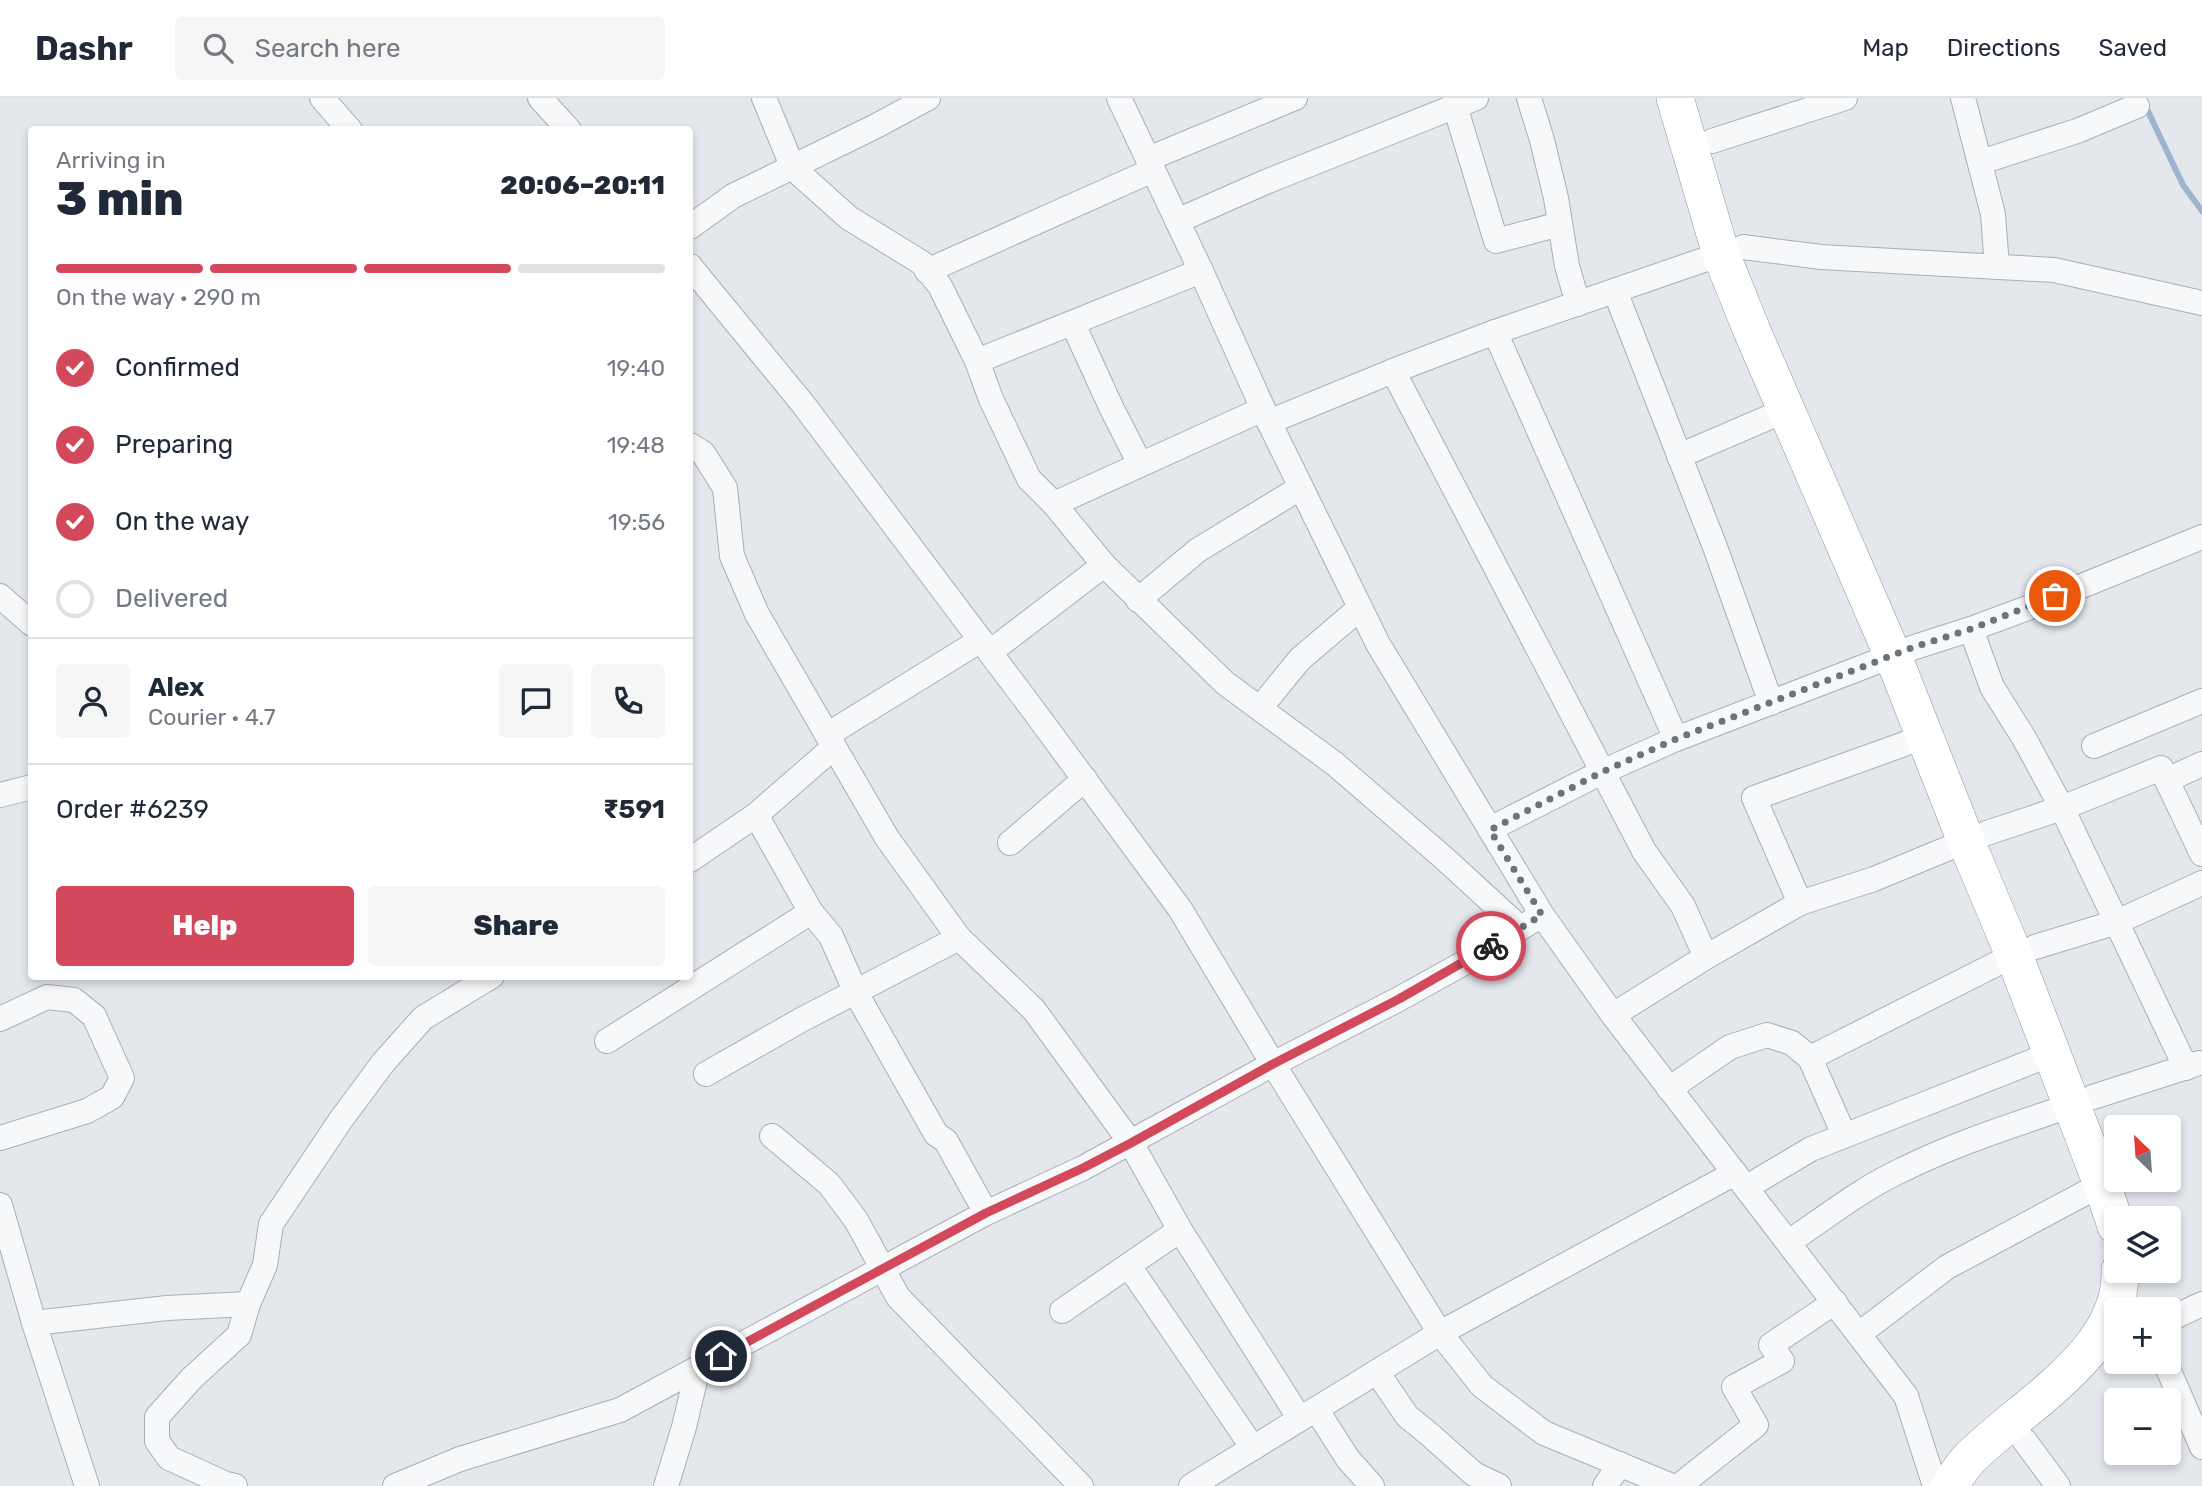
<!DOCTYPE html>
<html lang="en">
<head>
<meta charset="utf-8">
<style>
	:root { --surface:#fff; --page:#f6f6f7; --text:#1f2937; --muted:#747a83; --line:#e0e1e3; --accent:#d1495b }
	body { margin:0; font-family:Rubik,sans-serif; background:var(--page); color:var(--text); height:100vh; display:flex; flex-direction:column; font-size:26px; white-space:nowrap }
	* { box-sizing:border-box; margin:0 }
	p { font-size:23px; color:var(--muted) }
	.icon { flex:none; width:38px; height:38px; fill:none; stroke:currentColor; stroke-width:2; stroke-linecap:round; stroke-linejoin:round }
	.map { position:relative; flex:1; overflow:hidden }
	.panel { position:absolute; left:28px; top:28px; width:665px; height:854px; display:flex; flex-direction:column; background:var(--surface); border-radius:7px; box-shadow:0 4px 10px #0003 }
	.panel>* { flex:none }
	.needle { width:46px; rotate:335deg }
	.tools { position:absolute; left:2104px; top:1017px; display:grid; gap:14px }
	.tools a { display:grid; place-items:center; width:77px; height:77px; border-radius:7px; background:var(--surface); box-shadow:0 4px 10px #0003; font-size:35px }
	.pin { position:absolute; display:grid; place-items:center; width:60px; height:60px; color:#fff; margin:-30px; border:4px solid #fff; border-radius:50%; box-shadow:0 2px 7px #0007 }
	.courier { position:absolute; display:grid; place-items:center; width:70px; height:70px; margin:-35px; border:5px solid #d1495b; border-radius:50%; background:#fff; color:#222; box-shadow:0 2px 9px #0007 }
	.summary em { font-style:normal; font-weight:800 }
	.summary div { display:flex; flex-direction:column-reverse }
	.summary { display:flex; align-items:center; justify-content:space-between; height:119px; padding:0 28px }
	h1 { font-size:46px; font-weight:800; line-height:52px }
	.bar { display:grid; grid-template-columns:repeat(4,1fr); gap:10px 7px; align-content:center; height:84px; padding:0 28px }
	.bar i { height:9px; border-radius:5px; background:var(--line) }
	.bar .current { background:var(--accent) }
	.bar p { grid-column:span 4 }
	.line { display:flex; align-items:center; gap:18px; padding:0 28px; border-top:2px solid var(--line) }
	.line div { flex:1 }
	.round { display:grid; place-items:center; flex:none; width:74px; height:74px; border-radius:7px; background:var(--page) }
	ol { padding:0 28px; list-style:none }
	li { display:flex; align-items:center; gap:21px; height:77px }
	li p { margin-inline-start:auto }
	li .icon { padding:7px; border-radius:50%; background:var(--accent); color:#fff; stroke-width:4 }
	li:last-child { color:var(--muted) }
	li i { width:38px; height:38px; border:4px solid var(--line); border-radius:50% }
	.cta { display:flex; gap:14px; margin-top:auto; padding:14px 28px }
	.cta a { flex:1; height:80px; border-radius:7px; background:var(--accent); color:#fff; font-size:28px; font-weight:800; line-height:80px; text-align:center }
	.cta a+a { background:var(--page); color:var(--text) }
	header { display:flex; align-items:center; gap:42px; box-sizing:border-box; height:98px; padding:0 35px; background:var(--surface); border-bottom:2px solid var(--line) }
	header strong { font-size:33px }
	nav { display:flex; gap:38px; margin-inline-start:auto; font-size:24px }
	.search { width:490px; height:63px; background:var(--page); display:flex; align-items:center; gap:18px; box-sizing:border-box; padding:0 24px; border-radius:7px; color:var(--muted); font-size:26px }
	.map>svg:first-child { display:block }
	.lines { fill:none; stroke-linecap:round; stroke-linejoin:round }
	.stream { stroke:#9fb4cc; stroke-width:6 }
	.minor-casing { stroke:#a9aeb7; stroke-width:26 }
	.highway-casing { stroke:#8b94a3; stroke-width:38 }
	.minor { stroke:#f7f8fa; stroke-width:24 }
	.highway { stroke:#fff; stroke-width:37 }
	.done { stroke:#6c737f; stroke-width:7; stroke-dasharray:0 12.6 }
	.route { stroke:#d1495b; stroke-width:9 }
</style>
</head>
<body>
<header>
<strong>Dashr</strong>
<div class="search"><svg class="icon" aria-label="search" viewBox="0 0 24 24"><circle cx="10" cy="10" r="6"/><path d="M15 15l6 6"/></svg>Search here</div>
<nav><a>Map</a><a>Directions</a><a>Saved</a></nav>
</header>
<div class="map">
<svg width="2202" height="1388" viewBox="0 0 2202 1388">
	<rect width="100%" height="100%" fill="#e4e7ec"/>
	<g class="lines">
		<polyline class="stream" points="2145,7 2183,87 2202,113"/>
		<defs>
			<g id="minor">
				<polyline points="322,0 350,32"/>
				<polyline points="540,0 569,32"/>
				<polyline points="764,0 793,70 849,120 922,165 940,188 977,263 991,301 1029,381 1054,406 1104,467 1225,585 1335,666 1445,761 1520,830"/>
				<polyline points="1119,0 1201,173 1269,324 1378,546 1542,817 1613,917 1906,1298 1935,1388"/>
				<polyline points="1529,0 1542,42 1556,100 1567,168 1578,206"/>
				<polyline points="1963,0 1993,116 1997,169"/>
				<polyline points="1455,8 1496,143 1560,126"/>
				<polyline points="1712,43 1845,0"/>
				<polyline points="1148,61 1295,0"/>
				<polyline points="1981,64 2077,33 2137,8"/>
				<polyline points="1177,123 1268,83 1476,0"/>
				<polyline points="690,129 733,98 876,28 928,0"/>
				<polyline points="1743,149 1821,159 2054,172 2202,205"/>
				<polyline points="690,168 803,306 1034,613 1180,811 1273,966 1440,1235 1482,1288 1544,1335 1672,1388"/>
				<polyline points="927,173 1153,72"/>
				<polyline points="1615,193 1715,449 1771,605"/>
				<polyline points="1073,226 1111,309 1140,366"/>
				<polyline points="1495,234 1676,641"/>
				<polyline points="977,263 1201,173"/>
				<polyline points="1393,273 1644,753 1683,808 1706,859"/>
				<polyline points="1269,324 1393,273 1495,234 1721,156"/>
				<polyline points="690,347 703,355 725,390 732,458 757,516 887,740 959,840 1034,912 1131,1045 1180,1132 1300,1321"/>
				<polyline points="1679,358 1786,312"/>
				<polyline points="1054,406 1263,311"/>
				<polyline points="0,498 32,526"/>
				<polyline points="1138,502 1198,452 1300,390"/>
				<polyline points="1971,531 1992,589 2024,640 2062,710 2186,970"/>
				<polyline points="990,554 1104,467"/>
				<polyline points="1260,610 1300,561 1360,510"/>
				<polyline points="827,637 981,542"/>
				<polyline points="2094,648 2202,603"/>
				<polyline points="2167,682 2202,666"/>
				<polyline points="0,697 32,689"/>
				<polyline points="756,717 811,814 831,838 856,895 936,1036 946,1043 986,1115"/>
				<polyline points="1490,731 1602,674 1676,641 1915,549 1971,531 2033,508 2202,439"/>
				<polyline points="1987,735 2062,710 2161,670 2202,756"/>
				<polyline points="1010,745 1085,681"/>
				<polyline points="690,762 756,717 834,649"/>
				<polyline points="1800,805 1754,700 1924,639"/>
				<polyline points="2035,849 2117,824 2202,785"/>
				<polyline points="1613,917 1706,859 1800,805 1874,781 1966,743"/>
				<polyline points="0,921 47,899 74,902 94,918 122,980 112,999 87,1013 0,1040"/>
				<polyline points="607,943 811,814"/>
				<polyline points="1810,960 2014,857"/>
				<polyline points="706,976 801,922 959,840"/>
				<polyline points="1669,991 1730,949 1767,937 1792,945 1810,960 1844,1037"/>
				<polyline points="2093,999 2199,965"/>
				<polyline points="772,1038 829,1086 856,1122 898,1199 1081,1388"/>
				<polyline points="1747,1089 1811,1051 2051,956"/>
				<polyline points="0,1107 34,1225 87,1388"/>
				<path d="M1789,1144C1826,1119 1861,1091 1902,1072C1956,1045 2014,1027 2072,1007"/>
				<polyline points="1129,1168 1253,1350"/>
				<polyline points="1062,1213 1180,1132"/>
				<polyline points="2168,1222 2202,1206"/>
				<polyline points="34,1225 167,1210 248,1206"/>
				<polyline points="1859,1236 1947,1169 2102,1086"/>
				<polyline points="2165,1264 2202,1349"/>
				<polyline points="1377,1274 1407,1318 1429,1336 1474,1376 1499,1388"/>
				<polyline points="1316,1311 1348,1361 1372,1388"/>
				<polyline points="2024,1342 2058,1388"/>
				<polyline points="235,1388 226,1386 169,1360 157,1343 157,1319 192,1280 239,1237 248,1206 265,1167 271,1126 340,1023 383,965 423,920 492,878"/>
				<polyline points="395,1388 460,1361 620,1312 986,1115 1083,1070 1273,966 1399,901 1462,866 1542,817"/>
				<polyline points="666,1388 684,1329 698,1270"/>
				<polyline points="1191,1388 1440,1235 1735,1075"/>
				<polyline points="1605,1388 1620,1366"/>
				<polyline points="1679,1388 1756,1327 1734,1289 1782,1263 1771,1247 1835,1204"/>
			</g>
			<g id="highway">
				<polyline points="1675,0 1721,156 1752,233 1893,558 1966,743 2014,857 2102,1086 2116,1128"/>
				<path d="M1949,1388C1955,1380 1961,1370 1968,1362C2019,1309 2123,1256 2120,1172"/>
			</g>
		</defs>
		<use href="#minor" class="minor-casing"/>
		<use href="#highway" class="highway-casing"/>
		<use href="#minor" class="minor"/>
		<use href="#highway" class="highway"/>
	</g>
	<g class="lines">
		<polyline class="done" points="1491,848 1542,817 1490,732 1602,674 1676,641 1914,549 1971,531 2055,498"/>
		<polyline class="route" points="721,1258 986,1115 1083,1070 1131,1045 1273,966 1399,901 1491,848"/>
	</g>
</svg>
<div class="tools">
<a><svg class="needle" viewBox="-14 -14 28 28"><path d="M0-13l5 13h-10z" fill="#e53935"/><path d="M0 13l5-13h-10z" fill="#747a83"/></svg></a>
<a><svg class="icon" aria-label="layers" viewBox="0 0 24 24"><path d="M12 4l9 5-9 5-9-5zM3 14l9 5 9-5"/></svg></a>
<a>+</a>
<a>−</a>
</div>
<div class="pin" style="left:2055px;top:498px;background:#ea580c"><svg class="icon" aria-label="bag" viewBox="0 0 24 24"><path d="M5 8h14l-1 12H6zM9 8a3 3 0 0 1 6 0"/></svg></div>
<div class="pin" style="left:721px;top:1258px;background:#1f2937"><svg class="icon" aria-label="home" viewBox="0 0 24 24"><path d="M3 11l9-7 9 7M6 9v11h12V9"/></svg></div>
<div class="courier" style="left:1491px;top:848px"><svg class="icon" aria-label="bike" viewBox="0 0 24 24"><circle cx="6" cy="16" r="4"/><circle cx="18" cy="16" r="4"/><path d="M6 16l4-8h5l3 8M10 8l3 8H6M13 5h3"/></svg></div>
<section class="panel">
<div class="summary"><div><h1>3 min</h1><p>Arriving in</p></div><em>20:06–20:11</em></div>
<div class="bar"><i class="current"></i><i class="current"></i><i class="current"></i><i></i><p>On the way · 290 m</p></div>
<ol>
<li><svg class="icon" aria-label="check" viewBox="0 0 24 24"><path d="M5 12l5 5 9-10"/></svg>Confirmed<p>19:40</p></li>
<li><svg class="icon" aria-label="check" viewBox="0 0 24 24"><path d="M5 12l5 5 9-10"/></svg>Preparing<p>19:48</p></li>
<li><svg class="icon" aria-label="check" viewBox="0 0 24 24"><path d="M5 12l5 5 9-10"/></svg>On the way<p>19:56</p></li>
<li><i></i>Delivered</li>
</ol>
<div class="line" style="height:126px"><a class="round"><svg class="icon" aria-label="person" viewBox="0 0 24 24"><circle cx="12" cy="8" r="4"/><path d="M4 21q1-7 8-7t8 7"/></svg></a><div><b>Alex</b><p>Courier · 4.7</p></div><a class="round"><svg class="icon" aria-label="chat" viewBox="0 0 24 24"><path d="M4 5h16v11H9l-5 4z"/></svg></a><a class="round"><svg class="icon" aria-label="phone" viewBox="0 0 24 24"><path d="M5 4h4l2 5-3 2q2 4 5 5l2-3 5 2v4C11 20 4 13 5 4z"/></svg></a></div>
<div class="line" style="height:91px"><div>Order #6239</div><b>₹591</b></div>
<div class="cta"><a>Help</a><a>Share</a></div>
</section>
</div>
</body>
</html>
